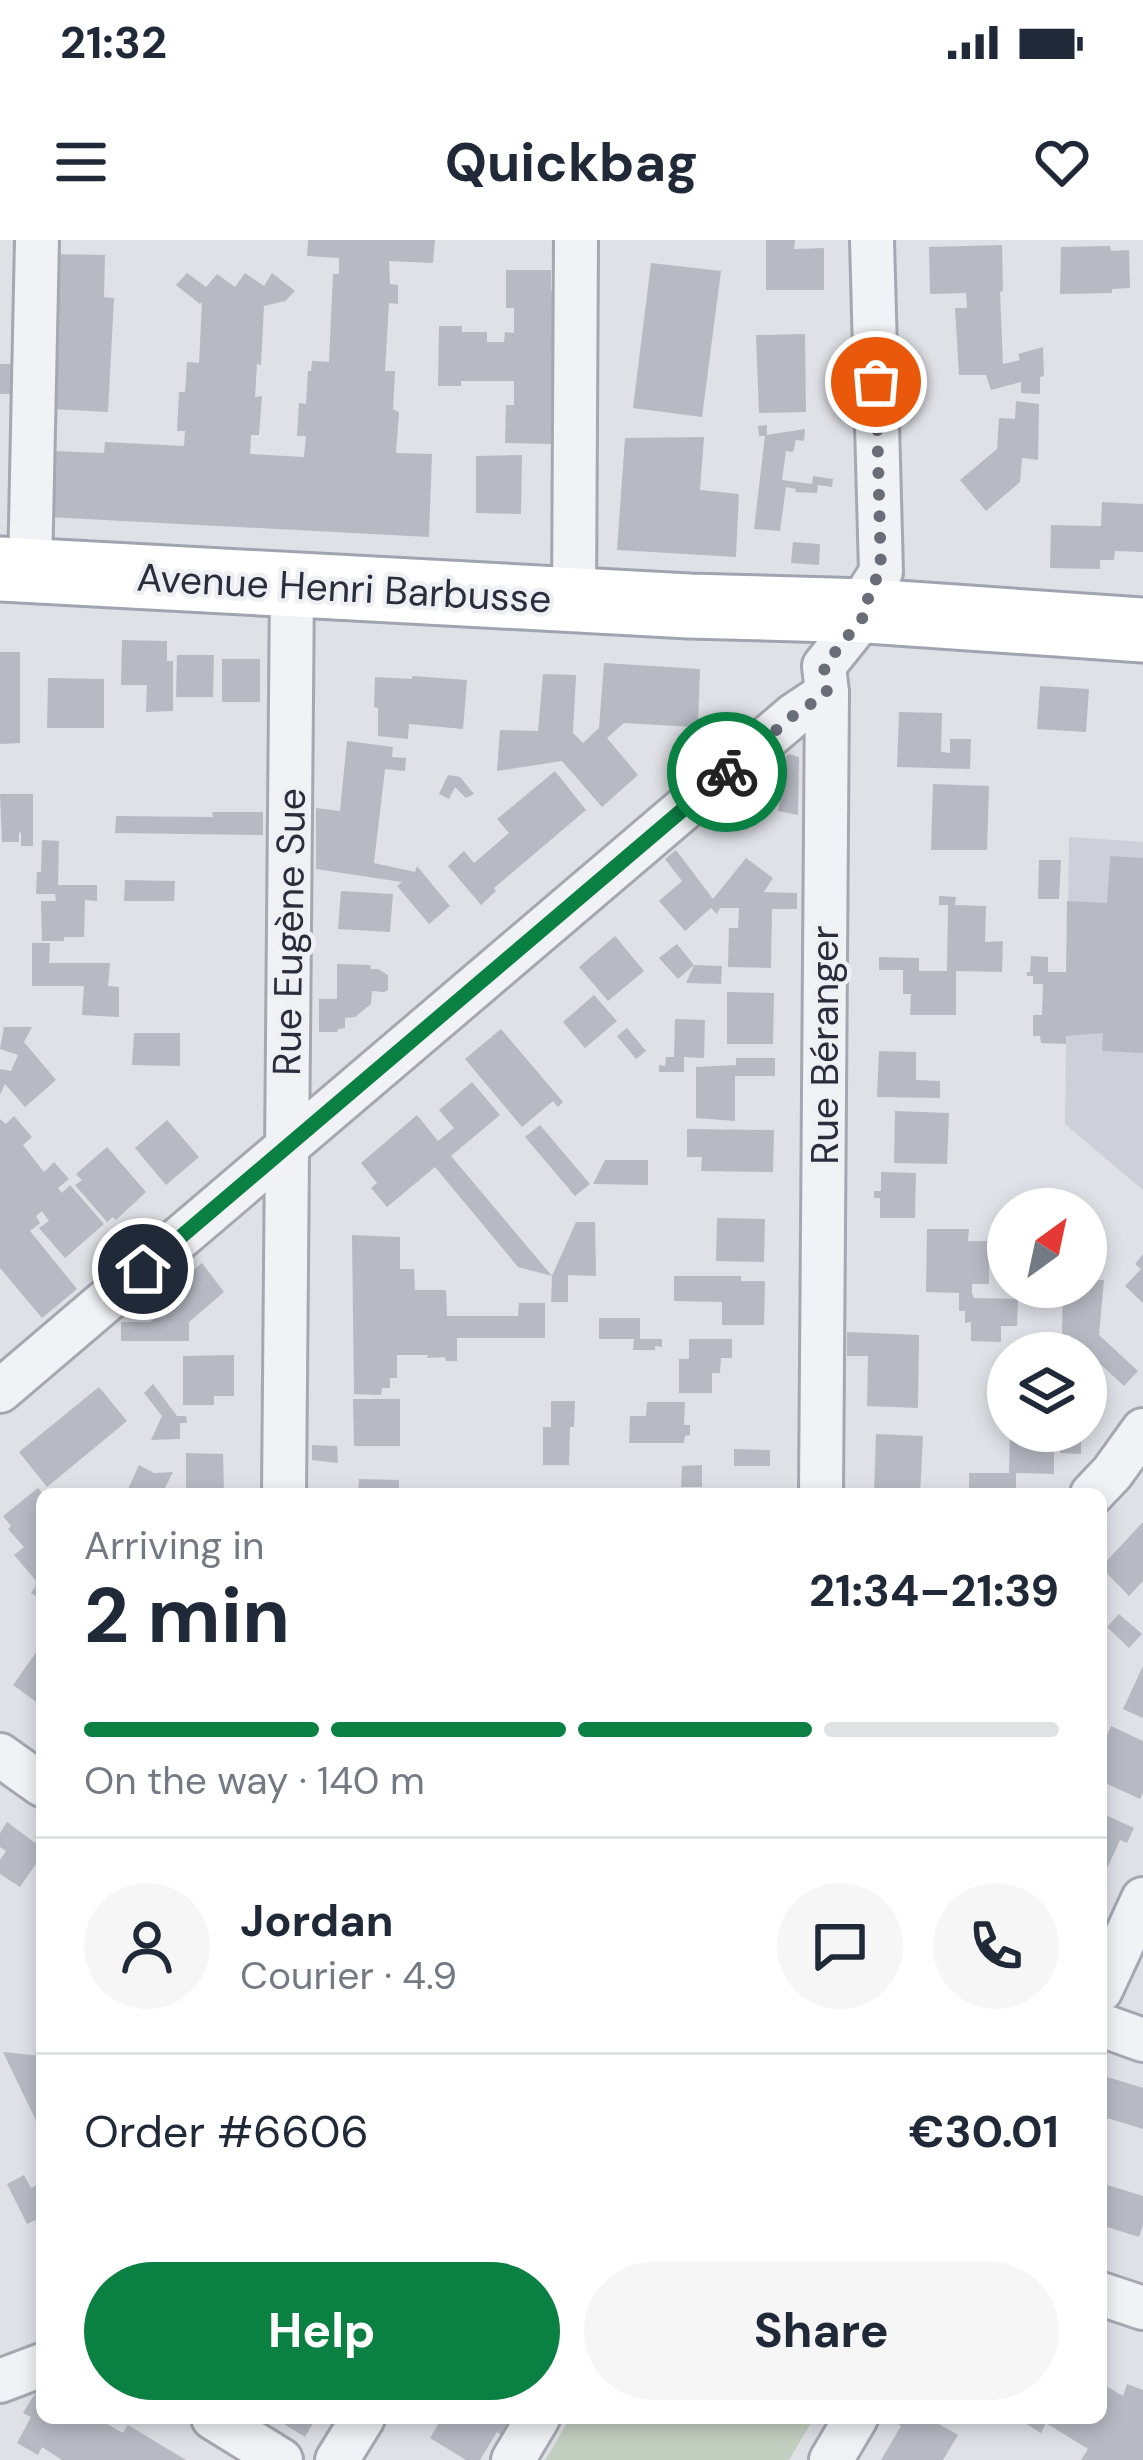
<!DOCTYPE html>
<html lang="en">
<head>
<meta charset="utf-8">
<style>
	:root { --surface:#fff; --page:#f6f6f7; --text:#1f2937; --muted:#747a83; --line:#e0e1e3; --accent:#0b8043 }
	body { margin:0; font-family:"DM Sans",sans-serif; background:var(--page); color:var(--text); height:100vh; display:flex; flex-direction:column; font-size:45px; white-space:nowrap }
	* { box-sizing:border-box; margin:0 }
	p { font-size:39px; color:var(--muted) }
	.icon { flex:none; width:66px; height:66px; fill:none; stroke:currentColor; stroke-width:2; stroke-linecap:round; stroke-linejoin:round }
	.map { position:relative; flex:1; overflow:hidden }
	.drawer { position:absolute; left:36px; top:1248px; width:1071px; height:936px; display:flex; flex-direction:column; background:var(--surface); border-radius:18px; box-shadow:0 6px 18px #0003 }
	.drawer>* { flex:none }
	.needle { width:78px; rotate:33deg }
	.tools { position:absolute; left:987px; top:948px; display:grid; gap:24px }
	.tools a { display:grid; place-items:center; width:120px; height:120px; border-radius:50%; background:var(--surface); box-shadow:0 6px 18px #0003; font-size:60px }
	.pin { position:absolute; display:grid; place-items:center; width:102px; height:102px; color:#fff; margin:-51px; border:6px solid #fff; border-radius:50%; box-shadow:0 3px 12px #0007 }
	.courier { position:absolute; display:grid; place-items:center; width:120px; height:120px; margin:-60px; border:9px solid #0b8043; border-radius:50%; background:#fff; color:#222; box-shadow:0 3px 15px #0007 }
	.overview em { font-style:normal; font-weight:700 }
	.overview div { display:flex; flex-direction:column-reverse }
	.overview { display:flex; align-items:center; justify-content:space-between; height:204px; padding:0 48px }
	h1 { font-size:78px; font-weight:700; line-height:90px }
	.bar { display:grid; grid-template-columns:repeat(4,1fr); gap:18px 12px; align-content:center; height:144px; padding:0 48px }
	.bar i { height:15px; border-radius:9px; background:var(--line) }
	.bar .current { background:var(--accent) }
	.bar p { grid-column:span 4 }
	.line { display:flex; align-items:center; gap:30px; padding:0 48px; border-top:3px solid var(--line) }
	.line div { flex:1 }
	.round { display:grid; place-items:center; flex:none; width:126px; height:126px; border-radius:63px; background:var(--page) }
	.action { display:flex; gap:24px; margin-top:auto; padding:24px 48px }
	.action a { flex:1; height:138px; border-radius:72px; background:var(--accent); color:#fff; font-size:48px; font-weight:700; line-height:138px; text-align:center }
	.action a+a { background:var(--page); color:var(--text) }
	.status { display:flex; justify-content:space-between; align-items:center; height:84px; padding:0 60px; background:var(--surface); direction:ltr }
	.status svg { height:33px; fill:currentColor }
	header { display:flex; justify-content:space-between; align-items:center; height:156px; padding:0 48px; background:var(--surface); font-size:54px; font-weight:700 }
	.map>svg:first-child { display:block }
	.built { fill:#cdd0d8 }
	.green { fill:#c3cfc1 }
	.building { fill:#b7bac3 }
	.lines { fill:none; stroke-linecap:round; stroke-linejoin:round }
	.street-casing { stroke:#a5a8b0; stroke-width:48 }
	.primary-casing { stroke:#a0a4b1; stroke-width:69 }
	.street { stroke:#f1f2f5; stroke-width:42 }
	.primary { stroke:#fff; stroke-width:63 }
	.done { stroke:#696d78; stroke-width:12; stroke-dasharray:0 21.6 }
	.route { stroke:#0b8043; stroke-width:15 }
	.labels { text-anchor:middle; dominant-baseline:central; stroke-width:9; stroke-linejoin:round; paint-order:stroke }
	.street-label { font-size:39px; fill:#2a2e3c; stroke:#eef0f4 }
</style>
</head>
<body>
<div class="status"><b>21:32</b><svg viewBox="0 0 49 12"><path d="M0 12V9h3v3zM5 12V6h3v6zM10 12V3h3v9zM15 12V0h3v12zM26 1h20v11H26zM47 4h2v5h-2z"/></svg></div>
<header><svg class="icon" aria-label="menu" viewBox="0 0 24 24"><path d="M4 6h16M4 12h16M4 18h16"/></svg>Quickbag<svg class="icon" aria-label="heart" viewBox="0 0 24 24"><path d="M12 20l-8-8c-3-5 5-10 8-4 3-6 11-1 8 4z"/></svg></header>
<div class="map">
<svg width="1143" height="2220" viewBox="0 0 1143 2220">
	<rect width="100%" height="100%" fill="#dfe1e6"/>
	<polygon class="built" points="1069,597 1143,602 1143,950 1065,884"/>
	<polygon class="green" points="570,2178 814,2178 789,2220 545,2220"/>
	<g class="building">
		<polygon points="308,0 435,0 433,23 389,21 390,44 398,45 398,64 389,63 385,131 395,131 393,169 399,172 396,213 432,214 429,297 48,277 51,211 104,213 105,202 184,206 185,191 177,191 179,152 185,152 187,122 199,123 202,62 200,64 176,45 187,33 206,47 217,34 235,47 245,33 264,46 272,33 295,51 285,61 264,66 261,125 257,124 255,157 262,156 259,195 251,195 250,214 304,217 306,196 297,196 299,163 306,164 308,131 311,131 312,121 329,122 333,34 339,34 339,18 307,16"/>
		<polygon points="766,0 795,0 794,9 824,8 824,50 766,50"/>
		<polygon points="1002,5 1003,51 1000,52 1003,124 1020,120 1018,114 1043,107 1044,136 1040,137 1040,154 1021,153 1021,142 991,150 986,135 959,135 955,68 967,68 966,53 930,54 929,7"/>
		<polygon points="1110,6 1111,11 1129,10 1130,48 1112,49 1112,53 1060,54 1061,7"/>
		<polygon points="55,14 105,15 104,57 114,58 108,172 52,169"/>
		<polygon points="651,23 721,31 702,177 633,168"/>
		<polygon points="506,30 551,30 551,51 559,51 559,183 551,183 551,204 505,203 506,165 514,165 514,141 461,141 461,146 438,146 439,86 462,86 462,92 487,92 487,102 504,102 505,92 514,93 514,68 506,68"/>
		<polygon points="805,94 806,172 759,173 756,95"/>
		<rect x="0" y="124" width="16" height="30"/>
		<polygon points="1016,161 1039,164 1038,220 1022,218 1020,242 986,271 960,240 997,209 999,178 1015,179"/>
		<polygon points="767,185 767,195 805,189 804,201 796,200 793,212 786,211 782,240 812,244 813,236 833,239 832,247 818,245 817,253 795,252 796,249 786,247 780,291 754,289 765,196 759,196 758,186"/>
		<polygon points="704,197 700,250 739,254 736,317 617,310 625,198"/>
		<polygon points="522,215 521,274 476,273 476,216"/>
		<polygon points="1102,262 1143,264 1143,312 1115,311 1114,320 1100,320 1100,329 1050,328 1051,285 1101,286"/>
		<polygon points="793,302 820,304 819,325 791,323"/>
		<polygon points="122,400 167,401 167,421 173,421 173,471 146,472 147,445 121,445"/>
		<polygon points="0,412 20,412 20,503 0,504"/>
		<polygon points="177,415 214,415 213,457 176,457"/>
		<rect x="222" y="419" width="38" height="43"/>
		<polygon points="604,423 700,429 698,484 694,487 624,483 607,498 638,535 602,567 562,521 497,531 500,490 538,491 543,434 576,435 573,493 583,503 599,488"/>
		<polygon points="412,436 467,440 463,489 409,484 408,499 378,496 378,468 374,467 375,437 412,439"/>
		<polygon points="48,438 104,439 104,488 47,488"/>
		<polygon points="1040,446 1089,449 1086,492 1037,489"/>
		<polygon points="899,472 942,473 941,512 950,513 950,499 971,499 970,529 897,527"/>
		<polygon points="347,501 393,507 392,517 406,518 405,531 385,529 374,623 415,632 417,626 450,666 429,684 397,646 402,642 316,629 316,568 340,571"/>
		<polygon points="789,514 799,517 798,575 778,571 781,553 753,544"/>
		<polygon points="555,531 586,570 494,648 496,651 481,665 448,626 464,611 474,623 509,593 497,579"/>
		<polygon points="448,535 460,537 474,554 466,558 455,547 449,559 439,554"/>
		<polygon points="933,544 989,546 987,610 931,610"/>
		<polygon points="0,554 33,554 33,606 21,606 21,592 19,593 19,602 2,602"/>
		<polygon points="212,572 263,572 263,595 115,593 116,576 213,577"/>
		<polygon points="42,600 59,601 58,645 97,645 97,661 85,660 84,697 64,697 64,701 42,701 41,661 56,661 55,654 36,654 37,632 41,632"/>
		<polygon points="676,610 713,659 746,618 773,638 764,652 797,653 797,669 772,669 771,728 728,727 729,688 738,688 739,668 720,668 717,674 711,668 685,691 659,661 682,641 665,619"/>
		<polygon points="1110,616 1143,618 1143,813 1102,811 1103,793 1066,796 1066,804 1041,803 1040,796 1033,796 1033,775 1042,775 1043,744 1033,744 1033,736 1027,736 1027,732 1030,732 1031,716 1048,717 1048,732 1066,732 1067,661 1107,663"/>
		<polygon points="1039,620 1061,620 1059,659 1038,659"/>
		<polygon points="125,640 175,641 174,661 124,661"/>
		<polygon points="341,651 393,654 390,692 338,689"/>
		<polygon points="939,656 956,657 955,665 986,666 985,702 1003,701 1002,732 956,731 956,775 910,775 911,754 903,754 903,730 879,730 879,717 919,718 919,731 947,731 948,665 939,665"/>
		<polygon points="615,696 644,731 608,761 579,727"/>
		<polygon points="32,703 50,703 49,723 110,723 108,746 119,747 119,777 82,775 84,746 32,746"/>
		<polygon points="677,704 694,725 678,739 659,718"/>
		<polygon points="337,724 370,725 371,729 378,729 388,735 388,750 384,752 372,751 371,764 355,777 345,778 345,788 338,789 337,792 319,792 319,759 337,759"/>
		<polygon points="694,725 722,726 721,744 686,743"/>
		<polygon points="727,752 774,753 773,804 727,804"/>
		<polygon points="594,755 617,781 585,808 563,782"/>
		<polygon points="675,779 705,780 704,818 684,817 684,832 659,832 659,825 665,826 666,817 674,817"/>
		<polygon points="4,787 32,787 24,802 56,840 25,867 5,844 0,855 0,829 11,831 18,815 0,809"/>
		<polygon points="627,788 646,811 636,819 617,796"/>
		<polygon points="501,789 563,862 558,867 553,861 522,887 465,819"/>
		<polygon points="134,793 180,793 180,826 132,825"/>
		<polygon points="879,811 916,812 916,840 940,841 940,858 877,857"/>
		<polygon points="736,818 775,818 775,836 735,836 735,881 696,878 696,827 736,825"/>
		<polygon points="472,842 500,875 451,916 552,1036 518,1027 435,927 387,967 371,948 377,943 361,923 417,875 438,901 454,888 439,870"/>
		<polygon points="895,871 949,873 947,924 894,923"/>
		<polygon points="14,876 32,897 23,905 44,932 54,922 69,939 58,948 62,953 70,945 104,984 65,1018 39,988 49,981 42,971 36,976 40,983 30,991 77,1049 42,1078 0,1028 0,879 6,884"/>
		<polygon points="167,880 199,917 166,945 135,908"/>
		<polygon points="540,885 590,944 575,956 525,897"/>
		<polygon points="687,889 774,890 773,932 701,931 702,917 687,917"/>
		<polygon points="107,907 146,952 116,980 113,977 107,982 75,945 82,940 76,934"/>
		<polygon points="605,920 648,920 648,945 593,944"/>
		<polygon points="881,932 916,933 915,978 880,978 880,958 874,958 874,951 881,951"/>
		<polygon points="717,978 765,979 764,1022 716,1021"/>
		<polygon points="576,982 595,982 596,1036 568,1035 568,1062 551,1062 552,1036"/>
		<polygon points="927,989 969,989 968,1001 989,1001 989,1044 972,1044 972,1053 974,1058 1018,1059 1017,1086 1001,1086 1001,1102 971,1101 971,1082 965,1083 965,1071 959,1071 959,1053 926,1052"/>
		<polygon points="352,995 400,997 400,1029 414,1029 415,1050 446,1050 447,1076 518,1076 519,1063 545,1063 545,1098 457,1098 457,1121 446,1121 445,1117 427,1118 428,1115 397,1115 397,1138 390,1138 390,1148 382,1148 381,1155 354,1154"/>
		<polygon points="1143,1014 1143,1063 1125,1046 1141,1029 1135,1024"/>
		<polygon points="1086,1021 1099,1022 1097,1040 1104,1040 1099,1095 1138,1131 1124,1146 1069,1095 1062,1095 1063,1047 1086,1047"/>
		<polygon points="202,1023 224,1052 189,1082 189,1101 121,1101 121,1082 150,1082 174,1062 166,1053"/>
		<polygon points="674,1036 741,1036 741,1041 765,1041 764,1085 722,1085 722,1062 674,1061"/>
		<polygon points="599,1078 640,1078 640,1099 662,1099 662,1107 655,1106 655,1110 633,1110 634,1099 599,1099"/>
		<polygon points="847,1092 919,1095 918,1168 867,1166 868,1116 847,1116"/>
		<polygon points="689,1099 732,1099 732,1118 721,1118 720,1133 712,1133 712,1153 679,1153 679,1119 689,1119"/>
		<polygon points="234,1115 234,1156 214,1156 214,1165 183,1165 183,1116"/>
		<polygon points="153,1144 177,1176 186,1176 187,1183 180,1183 180,1199 151,1200 162,1176 144,1153"/>
		<polygon points="99,1147 127,1181 47,1247 19,1212"/>
		<polygon points="353,1159 400,1159 400,1206 354,1206"/>
		<polygon points="551,1161 575,1161 574,1187 570,1187 569,1225 543,1225 543,1187 551,1187"/>
		<polygon points="647,1162 685,1162 684,1185 690,1185 690,1195 685,1196 684,1203 629,1203 630,1176 646,1176"/>
		<polygon points="1010,1191 1048,1191 1048,1198 1054,1199 1054,1234 1016,1233 1016,1252 969,1254 969,1233 1009,1233"/>
		<polygon points="1060,1191 1081,1191 1081,1214 1060,1213"/>
		<polygon points="876,1194 923,1196 920,1254 874,1252"/>
		<polygon points="312,1205 337,1206 338,1223 312,1220"/>
		<polygon points="734,1209 770,1210 770,1226 734,1226"/>
		<polygon points="186,1213 223,1214 224,1250 186,1250"/>
		<polygon points="139,1225 154,1233 173,1232 162,1254 140,1254 128,1249"/>
		<polygon points="702,1225 702,1247 681,1247 682,1226"/>
		<polygon points="359,1239 399,1240 399,1254 358,1254"/>
		<polygon points="38,1248 42,1253 42,1360 31,1353 38,1343 14,1315 24,1307 8,1289 11,1286 3,1276"/>
		<polygon points="1143,1282 1143,1341 1129,1356 1101,1327"/>
		<polygon points="1119,1374 1142,1394 1129,1408 1107,1387"/>
		<polygon points="42,1404 42,1466 13,1445"/>
		<polygon points="1143,1426 1143,1478 1123,1469"/>
		<polygon points="1111,1486 1143,1501 1143,1553 1140,1559 1101,1541 1101,1508"/>
		<polygon points="1101,1573 1134,1588 1127,1603 1120,1600 1101,1642"/>
		<polygon points="7,1582 42,1608 42,1615 20,1647 0,1634 0,1620 6,1611 0,1607 0,1593"/>
		<polygon points="3,1812 42,1816 42,1893"/>
		<polygon points="1101,1835 1143,1848 1143,1889 1101,1876"/>
		<polygon points="24,1935 31,1948 42,1943 42,1977 27,1984 7,1944"/>
		<polygon points="1101,1943 1143,1956 1143,1985 1139,1997 1101,1985"/>
		<polygon points="1101,2143 1123,2156 1127,2144 1143,2150 1143,2220 1081,2220 1088,2209 1046,2183 1041,2193 1017,2178 1101,2178"/>
		<polygon points="42,2151 42,2178 110,2178 107,2184 123,2193 128,2185 186,2220 62,2220 42,2207 38,2215 17,2203 31,2177 23,2173 34,2155"/>
		<polygon points="274,2178 316,2178 305,2197"/>
		<polygon points="442,2178 519,2178 507,2198 497,2192 480,2220 466,2220 430,2198"/>
		<polygon points="889,2178 937,2178 935,2182 958,2195 943,2220 881,2220 901,2186"/>
	</g>
	<g class="lines">
		<defs>
			<g id="street">
				<polyline points="30,331 37,0"/>
				<polyline points="574,359 576,0"/>
				<polyline points="0,1151 794,475 827,453"/>
				<polyline points="284,1254 292,346"/>
				<polyline points="821,1254 827,453 824,426 868,371 869,351 881,332 872,0"/>
				<polyline points="1092,1254 1112,1233 1143,1190"/>
				<polyline points="0,1515 42,1545"/>
				<polyline points="1101,1750 1143,1659"/>
				<polyline points="1101,1785 1143,1800"/>
				<polyline points="1101,2054 1143,2068"/>
				<polyline points="0,2141 42,2125"/>
				<polyline points="213,2178 281,2220"/>
				<polyline points="337,2220 363,2178"/>
				<polyline points="513,2220 538,2178"/>
				<polyline points="831,2220 856,2178"/>
			</g>
			<polyline id="primary" points="0,329 689,366 868,371 1143,390"/>
		</defs>
		<use href="#street" class="street-casing"/>
		<use href="#primary" class="primary-casing"/>
		<use href="#street" class="street"/>
		<use href="#primary" class="primary"/>
	</g>
	<g class="lines">
		<polyline class="done" points="727,532 794,475 827,453 824,426 868,371 868,351 881,332 876,142"/>
		<polyline class="route" points="143,1029 727,532"/>
	</g>
	<g class="labels">
		<g class="street-label">
			<text transform="translate(344 348) rotate(3)">Avenue Henri Barbusse</text>
			<text transform="translate(289 692) rotate(-89)">Rue Eugène Sue</text>
			<text transform="translate(824 805) rotate(-90)">Rue Béranger</text>
		</g>
	</g>
</svg>
<div class="tools">
<a><svg class="needle" viewBox="-14 -14 28 28"><path d="M0-13l5 13h-10z" fill="#e53935"/><path d="M0 13l5-13h-10z" fill="#747a83"/></svg></a>
<a><svg class="icon" aria-label="layers" viewBox="0 0 24 24"><path d="M12 4l9 5-9 5-9-5zM3 14l9 5 9-5"/></svg></a>
</div>
<div class="pin" style="left:876px;top:142px;background:#ea580c"><svg class="icon" aria-label="bag" viewBox="0 0 24 24"><path d="M5 8h14l-1 12H6zM9 8a3 3 0 0 1 6 0"/></svg></div>
<div class="pin" style="left:143px;top:1029px;background:#1f2937"><svg class="icon" aria-label="home" viewBox="0 0 24 24"><path d="M3 11l9-7 9 7M6 9v11h12V9"/></svg></div>
<div class="courier" style="left:727px;top:532px"><svg class="icon" aria-label="bike" viewBox="0 0 24 24"><circle cx="6" cy="16" r="4"/><circle cx="18" cy="16" r="4"/><path d="M6 16l4-8h5l3 8M10 8l3 8H6M13 5h3"/></svg></div>
<section class="drawer">
<div class="overview"><div><h1>2 min</h1><p>Arriving in</p></div><em>21:34–21:39</em></div>
<div class="bar"><i class="current"></i><i class="current"></i><i class="current"></i><i></i><p>On the way · 140 m</p></div>
<div class="line" style="height:216px"><a class="round"><svg class="icon" aria-label="person" viewBox="0 0 24 24"><circle cx="12" cy="8" r="4"/><path d="M4 21q1-7 8-7t8 7"/></svg></a><div><b>Jordan</b><p>Courier · 4.9</p></div><a class="round"><svg class="icon" aria-label="chat" viewBox="0 0 24 24"><path d="M4 5h16v11H9l-5 4z"/></svg></a><a class="round"><svg class="icon" aria-label="phone" viewBox="0 0 24 24"><path d="M5 4h4l2 5-3 2q2 4 5 5l2-3 5 2v4C11 20 4 13 5 4z"/></svg></a></div>
<div class="line" style="height:156px"><div>Order #6606</div><b>€30.01</b></div>
<div class="action"><a>Help</a><a>Share</a></div>
</section>
</div>
</body>
</html>
